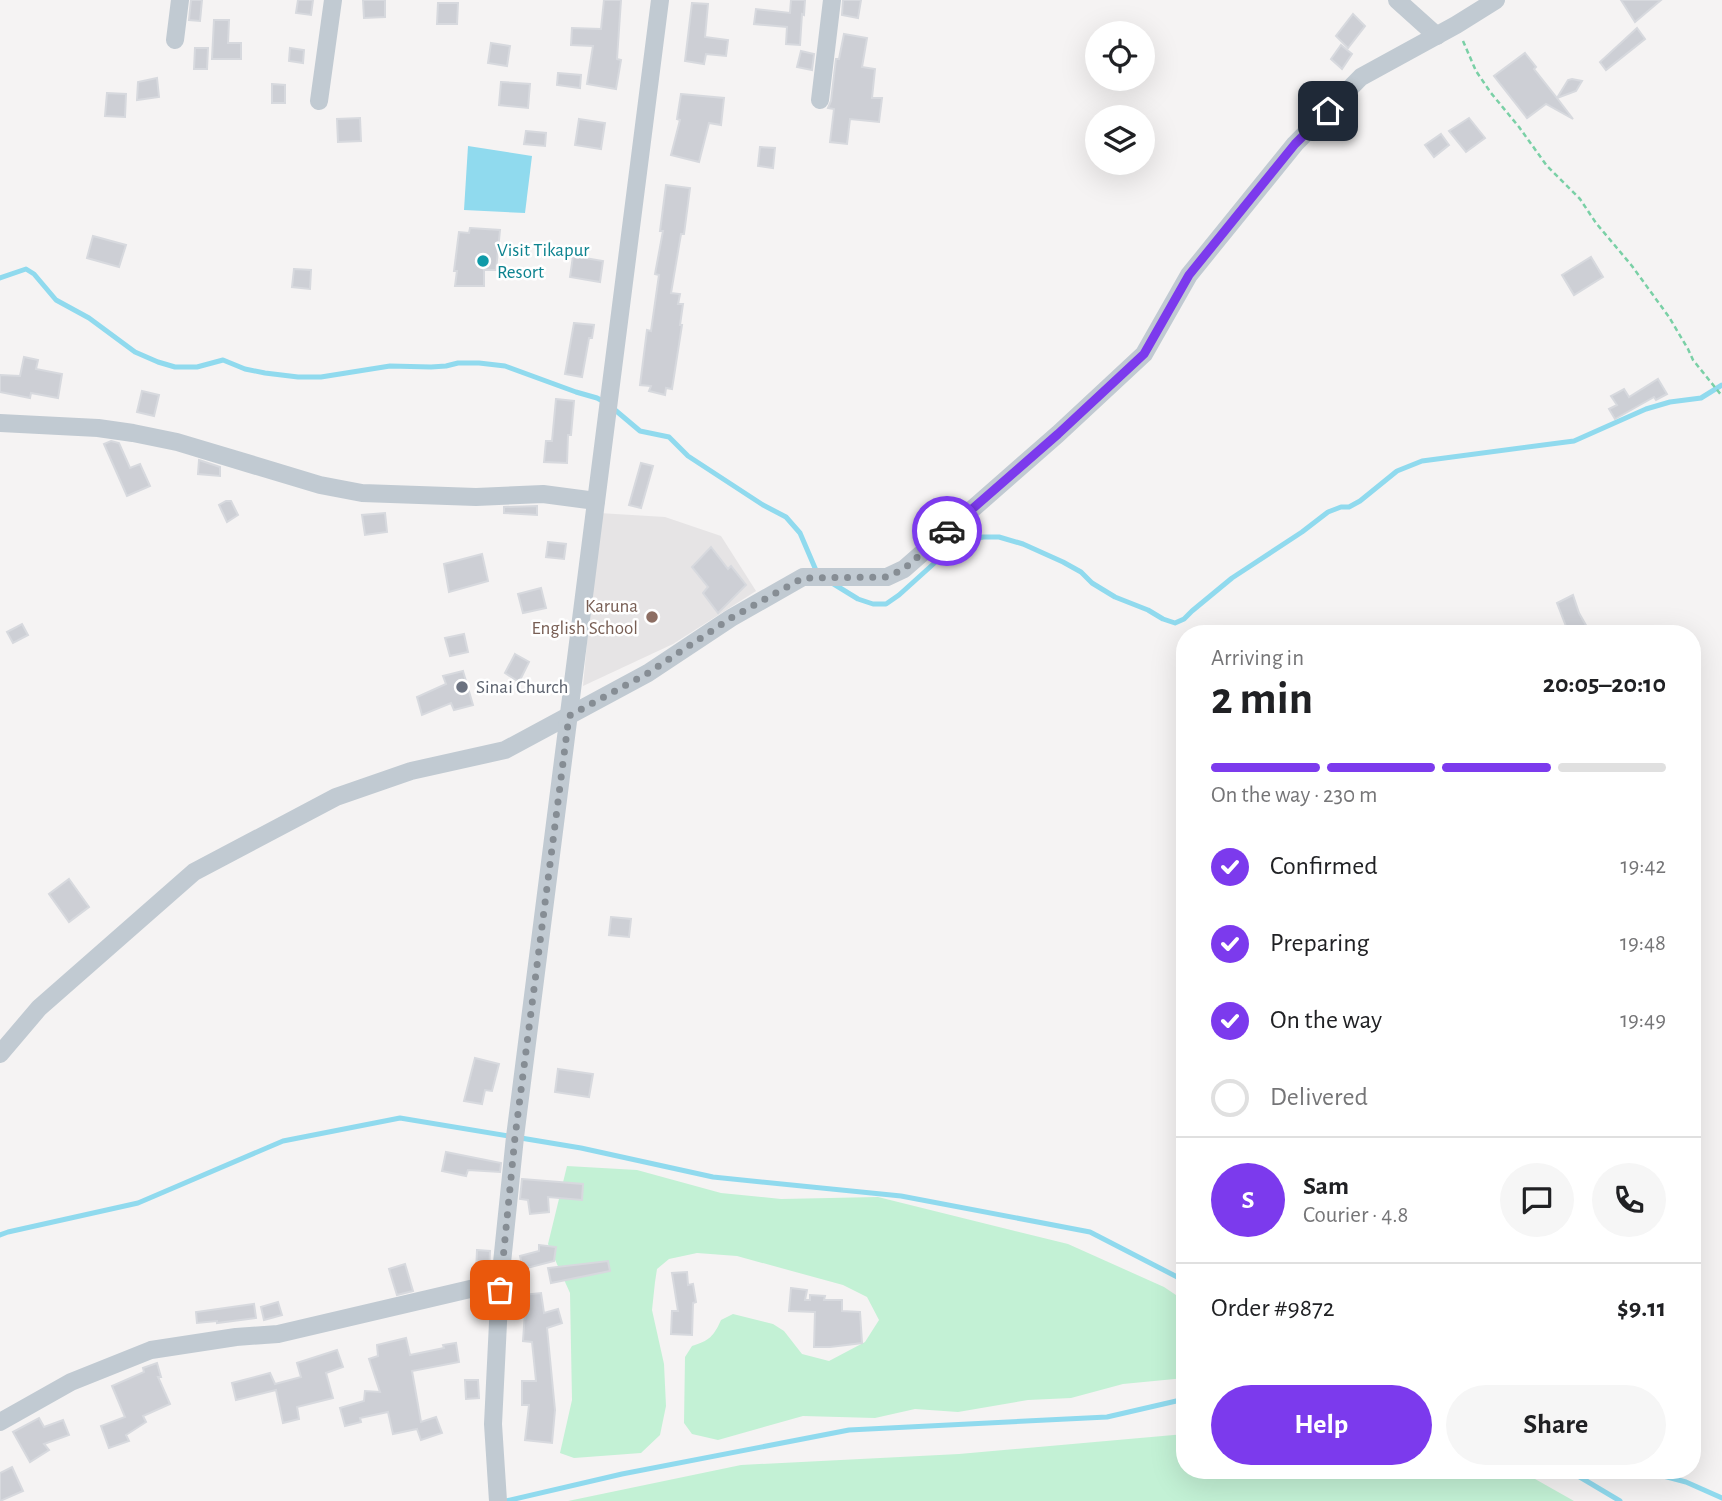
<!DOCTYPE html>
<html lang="en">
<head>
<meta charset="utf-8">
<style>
	:root { --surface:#fff; --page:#f6f6f6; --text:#202124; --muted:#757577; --line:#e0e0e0; --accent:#7c3aed }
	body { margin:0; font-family:"Alegreya Sans",sans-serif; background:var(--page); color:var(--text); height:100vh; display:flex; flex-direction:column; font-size:26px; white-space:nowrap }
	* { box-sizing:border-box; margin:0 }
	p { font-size:23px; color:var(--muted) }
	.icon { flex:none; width:38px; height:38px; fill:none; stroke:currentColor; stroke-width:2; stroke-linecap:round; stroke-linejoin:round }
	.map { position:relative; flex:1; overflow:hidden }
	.panel { position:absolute; left:1176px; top:625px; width:525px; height:854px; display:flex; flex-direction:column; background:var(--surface); border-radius:28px; box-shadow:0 7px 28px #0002 }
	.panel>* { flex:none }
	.tools { position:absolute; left:1085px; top:21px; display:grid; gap:14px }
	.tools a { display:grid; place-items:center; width:70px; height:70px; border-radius:50%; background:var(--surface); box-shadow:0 7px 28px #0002; font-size:35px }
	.pin { position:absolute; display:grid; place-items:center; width:60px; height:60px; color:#fff; margin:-30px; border-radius:14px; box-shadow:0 4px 10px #0006 }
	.courier { position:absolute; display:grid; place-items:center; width:70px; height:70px; margin:-35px; border:5px solid #7c3aed; border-radius:50%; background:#fff; color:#222; box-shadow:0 2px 9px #0007 }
	.overview em { font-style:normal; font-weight:700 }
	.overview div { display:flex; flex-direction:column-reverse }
	.overview { display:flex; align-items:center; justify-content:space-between; height:119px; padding:0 35px }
	h1 { font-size:46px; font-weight:700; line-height:52px }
	.bar { display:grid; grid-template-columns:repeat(4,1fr); gap:10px 7px; align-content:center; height:84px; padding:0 35px }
	.bar i { height:9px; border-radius:5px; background:var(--line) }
	.bar .current { background:var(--accent) }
	.bar p { grid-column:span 4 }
	.line { display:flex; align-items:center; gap:18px; padding:0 35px; border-top:2px solid var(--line) }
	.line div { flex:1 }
	.round { display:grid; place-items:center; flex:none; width:74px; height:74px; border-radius:37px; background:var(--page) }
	ol { padding:0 35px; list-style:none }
	li { display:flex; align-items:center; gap:21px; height:77px }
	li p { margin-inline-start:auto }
	li .icon { padding:7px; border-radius:50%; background:var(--accent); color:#fff; stroke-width:4 }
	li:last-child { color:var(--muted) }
	li i { width:38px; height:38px; border:4px solid var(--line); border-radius:50% }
	.primary-button { display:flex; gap:14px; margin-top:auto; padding:14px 35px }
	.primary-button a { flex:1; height:80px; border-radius:42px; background:var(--accent); color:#fff; font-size:28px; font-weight:700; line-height:80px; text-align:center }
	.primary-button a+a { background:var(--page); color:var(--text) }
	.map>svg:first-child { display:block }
	.education { fill:#e6e4e5 }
	.green { fill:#c3f1d5 }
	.water { fill:#90daee }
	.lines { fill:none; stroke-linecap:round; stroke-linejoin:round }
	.stream { stroke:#90daee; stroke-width:5 }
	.building { fill:#cdcfd5; stroke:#d7d9de; stroke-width:2 }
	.path { stroke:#7ad0a6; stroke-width:2.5; stroke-dasharray:5 3.5; stroke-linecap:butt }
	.minor { stroke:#c1cad2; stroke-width:18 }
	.done { stroke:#868d94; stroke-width:7; stroke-dasharray:0 12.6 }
	.route { stroke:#7c3aed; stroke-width:9 }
	.culture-dot { fill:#0f9aa8; stroke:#fff; stroke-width:2.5 }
	.education-dot { fill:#8d6e63; stroke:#fff; stroke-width:2.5 }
	.worship-dot { fill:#6b7280; stroke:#fff; stroke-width:2.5 }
	.labels { text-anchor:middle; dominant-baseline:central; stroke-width:5; stroke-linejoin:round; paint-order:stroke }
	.culture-label { font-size:19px; fill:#0d838f; stroke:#fff; text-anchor:start }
	.education-label { font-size:19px; fill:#785e54; stroke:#fff; text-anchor:end }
	.worship-label { font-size:19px; fill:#5b616d; stroke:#fff; text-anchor:start }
</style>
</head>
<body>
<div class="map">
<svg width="1722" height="1501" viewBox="0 0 1722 1501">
	<rect width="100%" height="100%" fill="#f5f3f3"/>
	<polygon class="education" points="599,513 665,517 721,536 756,591 673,644 583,686"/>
	<g class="green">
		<path d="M567,1166L637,1170L721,1193L781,1199L878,1197L1068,1244L1164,1287L1185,1301V1378L1123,1384L1071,1398L1028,1400L958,1412L915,1409L875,1418L803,1416L718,1440L692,1434L684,1423L685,1357L692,1346C709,1341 714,1336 721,1320L733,1314L773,1324L784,1331L802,1354L829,1361L865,1342L879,1320L867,1297L843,1285L737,1256L697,1253L669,1259L657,1269L655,1282L652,1310L664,1364L666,1406L660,1435L641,1453L574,1458L560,1453L572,1400L570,1293L548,1244Z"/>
		<polygon points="1185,1434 1185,1470 1519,1470 1574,1501 568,1501 741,1465 959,1454"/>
	</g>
	<polygon class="water" points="468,146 532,156 525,213 464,210"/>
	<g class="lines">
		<g class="stream">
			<polyline points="0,278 26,269 34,274 56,300 89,318 135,352 158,362 175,367 197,367 223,360 245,369 265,373 298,377 321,377 390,366 431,367 446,366 458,363 479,363 505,366 576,392 597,398 608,404 640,431 669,437 688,456 763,505 786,517 800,533 818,575"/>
			<polyline points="832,583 858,599 873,604 886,604 899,595 950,549 967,541 983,537 999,537 1023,544 1063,562 1081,572 1092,583 1115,597 1148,610 1163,619 1175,623 1184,619 1192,611 1232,578 1302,532 1328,512 1341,507 1349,507 1360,501 1397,471 1422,461 1574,441 1646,409 1670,402 1701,398 1722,385"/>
			<polyline points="0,1235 8,1232 138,1203 283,1141 400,1118 581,1148 713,1177 901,1196 1090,1232 1185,1281"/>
			<polyline points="1568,1470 1620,1501"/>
			<polyline points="1641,1470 1686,1482 1722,1498"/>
			<polyline points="506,1501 622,1474 849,1430 1107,1417 1185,1399"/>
		</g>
	</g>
	<g class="building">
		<polygon points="191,0 202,0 200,21 189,20"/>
		<polygon points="298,0 313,0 311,15 296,13"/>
		<polygon points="363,0 385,0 385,17 364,18"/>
		<polygon points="604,0 621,0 617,59 621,60 616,89 587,84 593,46 571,45 572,28 601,29"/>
		<polygon points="791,0 805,0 804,15 802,14 800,45 786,44 787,27 754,24 756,9 790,13"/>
		<polygon points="843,0 861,0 858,18 842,15"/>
		<polygon points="1621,0 1661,0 1635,22"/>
		<polygon points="438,3 458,3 457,24 437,24"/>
		<polygon points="692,3 708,4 705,37 728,40 726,56 706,54 704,64 685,61"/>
		<polygon points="1353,14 1365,26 1348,48 1336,36"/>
		<polygon points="214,20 229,20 228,43 241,43 241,59 212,59"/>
		<polygon points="1637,28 1645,39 1606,70 1600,62"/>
		<polygon points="844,34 867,38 862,67 875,69 872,98 882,98 879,122 850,119 847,144 830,142 834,109 828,108 831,101 836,59 839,59"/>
		<polygon points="491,43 510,46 507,66 488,63"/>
		<polygon points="1341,45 1352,54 1342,69 1331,59"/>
		<polygon points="195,48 208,48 207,69 194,69"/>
		<polygon points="290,48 304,50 303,63 289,61"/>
		<polygon points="801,51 814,54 812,70 797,67"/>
		<polygon points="1525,53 1536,67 1534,69 1557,98 1568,80 1572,79 1582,81 1576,91 1557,98 1573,119 1546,104 1527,118 1494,76"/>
		<polygon points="558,73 581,75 580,88 557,85"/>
		<polygon points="157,78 159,97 137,100 138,82"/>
		<polygon points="501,82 530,84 528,108 499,105"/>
		<polygon points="272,84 285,85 285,103 272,103"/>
		<polygon points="107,93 126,94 125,117 105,116"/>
		<polygon points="681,94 724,98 721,125 709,123 699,162 671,155 680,120 677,119"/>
		<polygon points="360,118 361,141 338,142 337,119"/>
		<polygon points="1469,118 1485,138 1466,152 1449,131"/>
		<polygon points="579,119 605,123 601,149 575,145"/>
		<polygon points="526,131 546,133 545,146 524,144"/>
		<polygon points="1441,134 1449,145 1434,157 1425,145"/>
		<polygon points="760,147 775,148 773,168 758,166"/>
		<polygon points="666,185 690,188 684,234 681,234 671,293 680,294 678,304 683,304 680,325 682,325 672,389 666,388 665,395 649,391 651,386 640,385 647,330 651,331 659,275 655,274 663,231 660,231"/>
		<polygon points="470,228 500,230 496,270 484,270 484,286 455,286 457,271 454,271 459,232 469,233"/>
		<polygon points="93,236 126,245 119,267 87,258"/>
		<polygon points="573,256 603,261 600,282 570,277"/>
		<polygon points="1591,257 1603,277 1574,295 1562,275"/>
		<polygon points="294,269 311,270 310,289 292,287"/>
		<polygon points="574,323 594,325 592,338 589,338 582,377 565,374"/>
		<polygon points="24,357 38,360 36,369 62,374 58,398 31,393 30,398 0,392 0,375 20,376"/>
		<polygon points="1658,379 1667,394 1656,400 1654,397 1615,419 1609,409 1617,405 1611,396 1624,389 1629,397"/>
		<polygon points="142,391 159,395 154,416 137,412"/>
		<polygon points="556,399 574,401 571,435 568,435 567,463 544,462 546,441 552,441"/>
		<polygon points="111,441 119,443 130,468 140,464 150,486 127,496 104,444"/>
		<polygon points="199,460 220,467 220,476 198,474"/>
		<polygon points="641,463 653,466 641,508 629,505"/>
		<polygon points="226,501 231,501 238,515 227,522 219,505"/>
		<polygon points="537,506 537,515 504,513 504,507"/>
		<polygon points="385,513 387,532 365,535 362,515"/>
		<polygon points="548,542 566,544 564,559 546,557"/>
		<polygon points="711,547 728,569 731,566 746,585 718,613 703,593 708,587 692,567"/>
		<polygon points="482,554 488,581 449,592 444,564"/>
		<polygon points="541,588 546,608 523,613 518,594"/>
		<polygon points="1573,595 1579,613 1591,634 1569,634 1557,603"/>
		<polygon points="22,624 28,635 13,643 7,632"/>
		<polygon points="464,634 468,652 450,656 445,638"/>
		<polygon points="515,654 529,662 519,682 505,673"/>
		<polygon points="463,671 473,705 454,710 451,703 422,715 417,697 446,684 443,676"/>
		<polygon points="69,879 89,907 69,922 49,894"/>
		<polygon points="611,917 631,919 629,937 609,935"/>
		<polygon points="475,1058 499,1064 492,1091 485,1090 482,1104 464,1101"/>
		<polygon points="558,1069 593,1074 589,1097 555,1092"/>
		<polygon points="446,1152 501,1163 500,1172 468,1170 466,1176 442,1171"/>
		<polygon points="522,1179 583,1184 582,1200 548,1197 549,1212 530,1214 528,1200 520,1199"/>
		<polygon points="539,1245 556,1247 554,1261 523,1269 520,1256 539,1251"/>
		<polygon points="477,1250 490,1251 489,1273 476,1274"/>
		<polygon points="608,1261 610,1271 551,1283 548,1268"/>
		<polygon points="405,1264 413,1291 397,1295 389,1269"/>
		<polygon points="687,1272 688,1285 693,1284 696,1302 693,1303 692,1335 671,1334 672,1311 678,1311 672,1273"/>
		<polygon points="791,1288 807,1290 805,1300 810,1300 810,1295 825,1296 824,1300 842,1300 842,1311 860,1312 862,1343 830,1347 814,1347 815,1312 789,1311"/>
		<polygon points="541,1293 544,1313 558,1309 562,1323 547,1328 555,1410 552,1443 525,1440 529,1405 522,1405 522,1381 536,1381 532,1342 523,1341 525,1312 523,1295"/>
		<polygon points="278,1302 282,1315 264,1320 261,1307"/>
		<polygon points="254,1304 256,1318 217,1323 217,1321 197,1323 196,1312"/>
		<polygon points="406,1338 410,1355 444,1348 443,1345 456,1343 459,1362 412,1371 421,1422 436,1417 442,1433 421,1440 417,1429 393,1434 388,1412 360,1418 361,1422 345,1426 340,1408 364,1401 365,1391 380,1392 369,1359 378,1356 377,1345"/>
		<polygon points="337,1350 343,1367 326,1373 333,1398 297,1407 299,1419 283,1423 276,1390 236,1400 232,1383 270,1373 275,1384 301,1377 297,1363"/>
		<polygon points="157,1363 161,1377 158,1377 170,1404 143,1416 146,1422 126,1435 129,1441 109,1448 101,1426 125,1417 112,1386 144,1372 143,1368"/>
		<polygon points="465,1380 478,1380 479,1398 466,1399"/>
		<polygon points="39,1418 44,1427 63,1420 69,1435 44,1444 49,1450 30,1462 13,1432"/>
		<polygon points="12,1467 23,1491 0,1501 0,1473"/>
	</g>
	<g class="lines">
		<polyline class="path" points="1463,41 1476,71 1491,93 1519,127 1547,166 1580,199 1596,223 1632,266 1669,317 1688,349 1693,360 1722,396"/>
		<g class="minor">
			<polyline points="1397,0 1437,36"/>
			<polyline points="175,40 180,0"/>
			<polyline points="820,100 832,0"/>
			<polyline points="319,101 333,0"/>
			<polyline points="0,423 98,428 133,433 177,442 320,485 362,493 476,497 543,494 596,501"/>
			<polyline points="0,1054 39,1008 194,872 336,797 411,771 505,750 648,673 731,618 803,577 887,577 904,569 1058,434 1144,354 1189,275 1295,144 1361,77 1456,25 1496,0"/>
			<polyline points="0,1422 71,1382 151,1350 236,1337 278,1334 500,1282"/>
			<polyline points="498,1501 493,1424 500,1282 515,1137 660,0"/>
		</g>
	</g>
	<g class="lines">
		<polyline class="done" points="500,1290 515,1137 569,716 648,673 731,618 803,578 887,577 904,569 947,531"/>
		<polyline class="route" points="947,531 1058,434 1144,354 1189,275 1295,144 1328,111"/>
	</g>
	<circle class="culture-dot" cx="483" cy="261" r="7"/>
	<circle class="education-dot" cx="652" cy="617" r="7"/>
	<circle class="worship-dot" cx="462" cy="687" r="7"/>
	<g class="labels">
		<g class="culture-label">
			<text x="497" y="250">Visit Tikapur<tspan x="497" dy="22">Resort</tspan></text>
		</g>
		<g class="education-label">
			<text x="638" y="606">Karuna<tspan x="638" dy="22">English School</tspan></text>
		</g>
		<g class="worship-label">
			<text x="476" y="687">Sinai Church</text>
		</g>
	</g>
</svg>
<div class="tools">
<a><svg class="icon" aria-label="locate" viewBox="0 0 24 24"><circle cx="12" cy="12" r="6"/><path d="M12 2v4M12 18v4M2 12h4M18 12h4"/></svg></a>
<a><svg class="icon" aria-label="layers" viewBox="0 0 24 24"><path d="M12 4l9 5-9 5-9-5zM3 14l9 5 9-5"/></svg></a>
</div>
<div class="pin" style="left:500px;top:1290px;background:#ea580c"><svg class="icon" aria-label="bag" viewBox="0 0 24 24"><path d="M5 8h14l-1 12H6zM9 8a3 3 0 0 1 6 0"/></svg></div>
<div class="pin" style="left:1328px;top:111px;background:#1f2937"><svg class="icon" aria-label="home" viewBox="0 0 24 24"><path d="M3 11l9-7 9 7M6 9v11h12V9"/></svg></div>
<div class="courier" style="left:947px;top:531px"><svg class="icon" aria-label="car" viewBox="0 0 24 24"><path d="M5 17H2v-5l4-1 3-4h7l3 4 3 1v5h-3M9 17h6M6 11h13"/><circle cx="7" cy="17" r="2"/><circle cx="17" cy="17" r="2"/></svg></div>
<section class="panel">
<div class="overview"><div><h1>2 min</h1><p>Arriving in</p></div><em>20:05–20:10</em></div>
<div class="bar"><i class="current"></i><i class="current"></i><i class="current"></i><i></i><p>On the way · 230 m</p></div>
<ol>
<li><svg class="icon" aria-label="check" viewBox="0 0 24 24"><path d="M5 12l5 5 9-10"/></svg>Confirmed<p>19:42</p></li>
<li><svg class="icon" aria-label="check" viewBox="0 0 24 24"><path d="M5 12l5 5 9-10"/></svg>Preparing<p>19:48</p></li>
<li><svg class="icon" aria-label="check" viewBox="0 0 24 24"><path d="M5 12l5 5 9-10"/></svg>On the way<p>19:49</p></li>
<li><i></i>Delivered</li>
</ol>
<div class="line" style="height:126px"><b class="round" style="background:var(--accent);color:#fff">S</b><div><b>Sam</b><p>Courier · 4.8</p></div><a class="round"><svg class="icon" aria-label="chat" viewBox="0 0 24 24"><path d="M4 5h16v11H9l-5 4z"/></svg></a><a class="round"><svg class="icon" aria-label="phone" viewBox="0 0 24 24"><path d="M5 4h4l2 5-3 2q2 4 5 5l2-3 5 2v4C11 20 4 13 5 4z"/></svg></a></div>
<div class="line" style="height:91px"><div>Order #9872</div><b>$9.11</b></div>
<div class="primary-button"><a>Help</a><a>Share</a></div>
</section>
</div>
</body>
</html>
